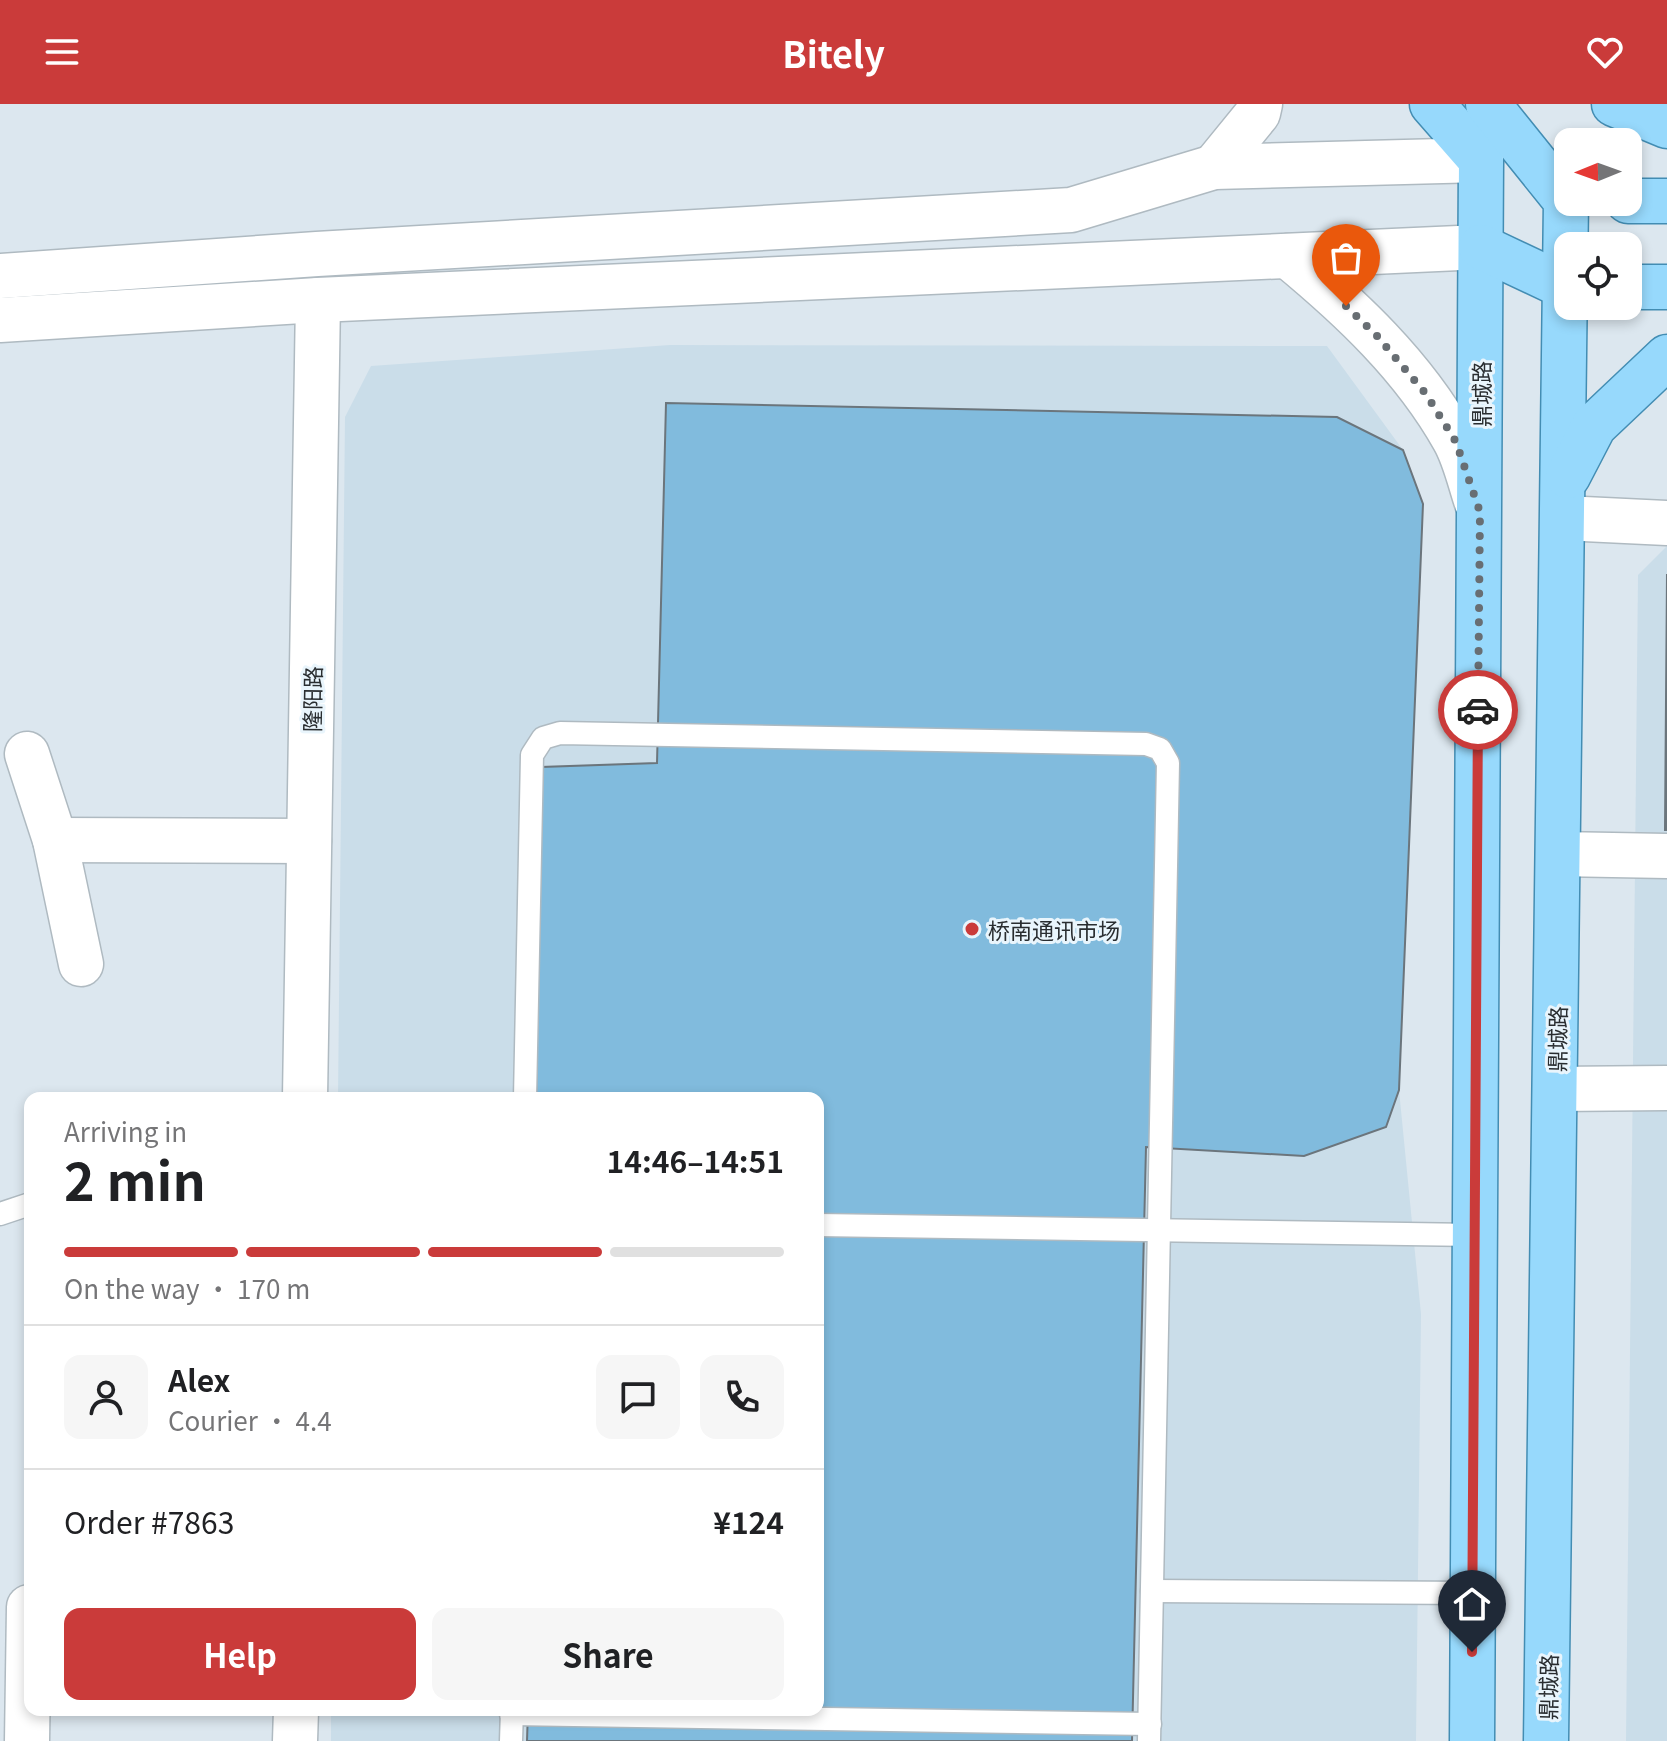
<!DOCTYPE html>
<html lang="en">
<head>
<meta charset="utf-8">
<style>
	:root { --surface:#fff; --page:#f6f6f6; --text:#202124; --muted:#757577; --line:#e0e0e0; --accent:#ca3b3a }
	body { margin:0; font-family:Georgia,"Noto Sans SC",serif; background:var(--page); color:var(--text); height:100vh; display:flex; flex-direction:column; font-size:30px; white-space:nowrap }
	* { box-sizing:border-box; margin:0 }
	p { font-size:26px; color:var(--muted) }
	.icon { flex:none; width:44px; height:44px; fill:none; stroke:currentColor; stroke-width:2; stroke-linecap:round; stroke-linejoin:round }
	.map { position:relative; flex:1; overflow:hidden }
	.details { position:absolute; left:24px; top:988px; width:800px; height:624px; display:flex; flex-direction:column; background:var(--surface); border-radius:16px; box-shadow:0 4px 12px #0003 }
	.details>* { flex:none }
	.needle { width:52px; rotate:269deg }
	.controls { position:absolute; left:1554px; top:24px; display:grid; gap:16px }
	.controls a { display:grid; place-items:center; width:88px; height:88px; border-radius:16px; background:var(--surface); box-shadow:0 4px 12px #0003; font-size:40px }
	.pin { position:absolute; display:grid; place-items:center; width:68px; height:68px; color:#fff; margin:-82px -34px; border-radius:50% 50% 50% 0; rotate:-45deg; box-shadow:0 0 8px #0007 }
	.pin .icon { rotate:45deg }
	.courier { position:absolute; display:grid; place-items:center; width:80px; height:80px; margin:-40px; border:6px solid #ca3b3a; border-radius:50%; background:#fff; color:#222; box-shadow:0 2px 10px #0007 }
	.head em { font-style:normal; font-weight:700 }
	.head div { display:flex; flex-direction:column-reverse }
	.head { display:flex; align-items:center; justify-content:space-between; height:136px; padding:0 40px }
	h1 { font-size:52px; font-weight:700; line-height:60px }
	.bar { display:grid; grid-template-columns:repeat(4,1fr); gap:12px 8px; align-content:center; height:96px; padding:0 40px }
	.bar i { height:10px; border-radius:6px; background:var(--line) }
	.bar .selected { background:var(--accent) }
	.bar p { grid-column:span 4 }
	.line { display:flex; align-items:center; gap:20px; padding:0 40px; border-top:2px solid var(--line) }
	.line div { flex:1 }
	.round { display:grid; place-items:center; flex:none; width:84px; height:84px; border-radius:16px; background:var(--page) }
	.button { display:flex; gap:16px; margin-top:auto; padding:16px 40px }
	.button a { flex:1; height:92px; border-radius:16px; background:var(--accent); color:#fff; font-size:32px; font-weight:700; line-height:92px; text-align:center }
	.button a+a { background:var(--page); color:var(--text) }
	header { display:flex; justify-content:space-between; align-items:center; height:104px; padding:0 40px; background:var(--accent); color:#fff; font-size:36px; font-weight:700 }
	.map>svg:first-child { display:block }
	.built { fill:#cadde9 }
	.building { fill:#81bbdd; stroke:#6b757c; stroke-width:2 }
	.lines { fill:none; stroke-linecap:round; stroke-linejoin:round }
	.lane-casing { stroke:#afbac1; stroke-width:25 }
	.street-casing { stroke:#afbac1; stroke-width:47 }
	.secondary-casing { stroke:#afbac1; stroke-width:47 }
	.primary-casing { stroke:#438db3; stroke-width:47 }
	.lane { stroke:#fff; stroke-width:22 }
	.street { stroke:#fff; stroke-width:44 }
	.secondary { stroke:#fff; stroke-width:44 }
	.primary { stroke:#97d9fc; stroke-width:44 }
	.done { stroke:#686e73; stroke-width:8; stroke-dasharray:0 14.4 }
	.route { stroke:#ca3b3a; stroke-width:10 }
	.poi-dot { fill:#ca3b3a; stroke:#e9f5fc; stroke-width:3 }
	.labels { text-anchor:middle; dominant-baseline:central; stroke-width:6; stroke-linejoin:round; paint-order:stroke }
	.street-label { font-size:22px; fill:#292d30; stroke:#e9f5fc }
	.poi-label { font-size:22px; fill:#292d30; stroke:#e9f5fc; text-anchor:start }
</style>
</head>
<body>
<header><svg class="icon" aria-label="menu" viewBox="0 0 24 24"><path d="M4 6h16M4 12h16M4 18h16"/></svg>Bitely<svg class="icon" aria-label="heart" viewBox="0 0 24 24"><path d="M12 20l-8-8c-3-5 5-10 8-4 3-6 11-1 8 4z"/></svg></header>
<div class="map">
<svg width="1667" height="1637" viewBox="0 0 1667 1637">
	<rect width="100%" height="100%" fill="#dce7ef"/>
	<g class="built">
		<polygon points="670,241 1327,242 1403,346 1423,400 1399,986 1421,1210 1416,1637 331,1637 331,1606 818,1606 818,994 338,994 345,313 371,262"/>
		<polygon points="1667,442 1667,1637 1626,1637 1638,471"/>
	</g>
	<g class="building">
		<polygon points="666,299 1337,313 1403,346 1423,400 1399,986 1386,1023 1304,1052 1146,1043 1132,1637 527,1637 528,1606 818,1606 818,994 536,994 541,663 657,659"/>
		<polygon points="1667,470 1667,726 1665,726"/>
	</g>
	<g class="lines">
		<defs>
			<g id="lane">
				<polyline points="525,994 532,651 543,634 560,629 1146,640 1160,645 1168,659 1149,1637"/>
				<polyline points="0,1110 30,1100"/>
				<polyline points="818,1121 1475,1131"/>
				<polyline points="1152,1487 1473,1489"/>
				<polyline points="511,1610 1150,1620"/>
				<polyline points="511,1637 512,1606"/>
			</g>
			<g id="street">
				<polyline points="1563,414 1667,419"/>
				<polyline points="27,650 55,736 81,860"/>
				<polyline points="55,736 309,737"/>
				<polyline points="1558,750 1667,752"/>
				<polyline points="1555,985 1667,984"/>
				<polyline points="27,1637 29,1503"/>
			</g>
			<g id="secondary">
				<polyline points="1214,63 1258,9 1260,0"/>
				<path d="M1288,152C1351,204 1413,262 1454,335C1465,354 1470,379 1477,399"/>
				<polyline points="0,172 317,150 1071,106 1214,63 1481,56"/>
				<polyline points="0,216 318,196 1481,143"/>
				<polyline points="305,994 318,196"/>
				<polyline points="295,1637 296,1606"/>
			</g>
			<g id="primary">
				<polyline points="1432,0 1481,56 1472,1637"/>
				<polyline points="1488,0 1566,97 1546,1637"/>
				<polyline points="1614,0 1667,22"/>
				<polyline points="1628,97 1667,97"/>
				<polyline points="1481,143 1568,184"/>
				<polyline points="1628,183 1667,183"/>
				<polyline points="1568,372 1594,322 1667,253"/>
			</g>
		</defs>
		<use href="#lane" class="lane-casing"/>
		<use href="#street" class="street-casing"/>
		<use href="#secondary" class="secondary-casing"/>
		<use href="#primary" class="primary-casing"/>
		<use href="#lane" class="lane"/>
		<use href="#street" class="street"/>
		<use href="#secondary" class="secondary"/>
		<use href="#primary" class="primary"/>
	</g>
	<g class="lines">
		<polyline class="done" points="1346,202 1377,232 1426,290 1456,338 1480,408 1478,606"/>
		<polyline class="route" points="1472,1548 1478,606"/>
	</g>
	<circle class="poi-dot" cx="972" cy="825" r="8"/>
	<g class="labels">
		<g class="street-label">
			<text transform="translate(1480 290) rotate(-90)">鼎城路</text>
			<text transform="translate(311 595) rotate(-89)">隆阳路</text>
			<text transform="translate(1556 935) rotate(-89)">鼎城路</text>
			<text transform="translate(1547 1583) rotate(-89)">鼎城路</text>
		</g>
		<g class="poi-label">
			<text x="988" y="825">桥南通讯市场</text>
		</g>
	</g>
</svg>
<div class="controls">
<a><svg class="needle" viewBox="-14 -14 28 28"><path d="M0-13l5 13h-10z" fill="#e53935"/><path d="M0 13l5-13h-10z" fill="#757577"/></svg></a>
<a><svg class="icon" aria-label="locate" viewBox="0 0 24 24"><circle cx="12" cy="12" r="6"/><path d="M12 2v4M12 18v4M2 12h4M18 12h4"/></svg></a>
</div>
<div class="pin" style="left:1346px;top:202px;background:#ea580c"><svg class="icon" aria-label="bag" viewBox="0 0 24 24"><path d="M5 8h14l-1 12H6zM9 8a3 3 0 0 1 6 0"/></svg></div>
<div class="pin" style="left:1472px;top:1548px;background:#1f2937"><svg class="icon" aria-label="home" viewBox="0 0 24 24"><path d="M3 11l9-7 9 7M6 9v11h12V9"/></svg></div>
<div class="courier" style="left:1478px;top:606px"><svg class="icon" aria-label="car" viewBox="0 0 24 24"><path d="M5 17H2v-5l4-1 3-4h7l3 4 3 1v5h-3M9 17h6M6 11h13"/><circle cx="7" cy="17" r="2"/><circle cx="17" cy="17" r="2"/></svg></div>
<section class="details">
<div class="head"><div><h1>2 min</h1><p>Arriving in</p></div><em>14:46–14:51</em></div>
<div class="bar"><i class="selected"></i><i class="selected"></i><i class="selected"></i><i></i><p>On the way · 170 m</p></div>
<div class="line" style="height:144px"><a class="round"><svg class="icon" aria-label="person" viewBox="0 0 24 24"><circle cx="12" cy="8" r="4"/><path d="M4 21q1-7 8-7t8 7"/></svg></a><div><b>Alex</b><p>Courier · 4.4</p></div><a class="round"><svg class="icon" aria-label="chat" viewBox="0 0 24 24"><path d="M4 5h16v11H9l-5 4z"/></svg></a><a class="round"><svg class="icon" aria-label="phone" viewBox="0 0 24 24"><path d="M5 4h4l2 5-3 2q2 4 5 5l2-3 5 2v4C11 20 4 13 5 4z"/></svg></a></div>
<div class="line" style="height:104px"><div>Order #7863</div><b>¥124</b></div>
<div class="button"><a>Help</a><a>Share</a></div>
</section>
</div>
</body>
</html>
